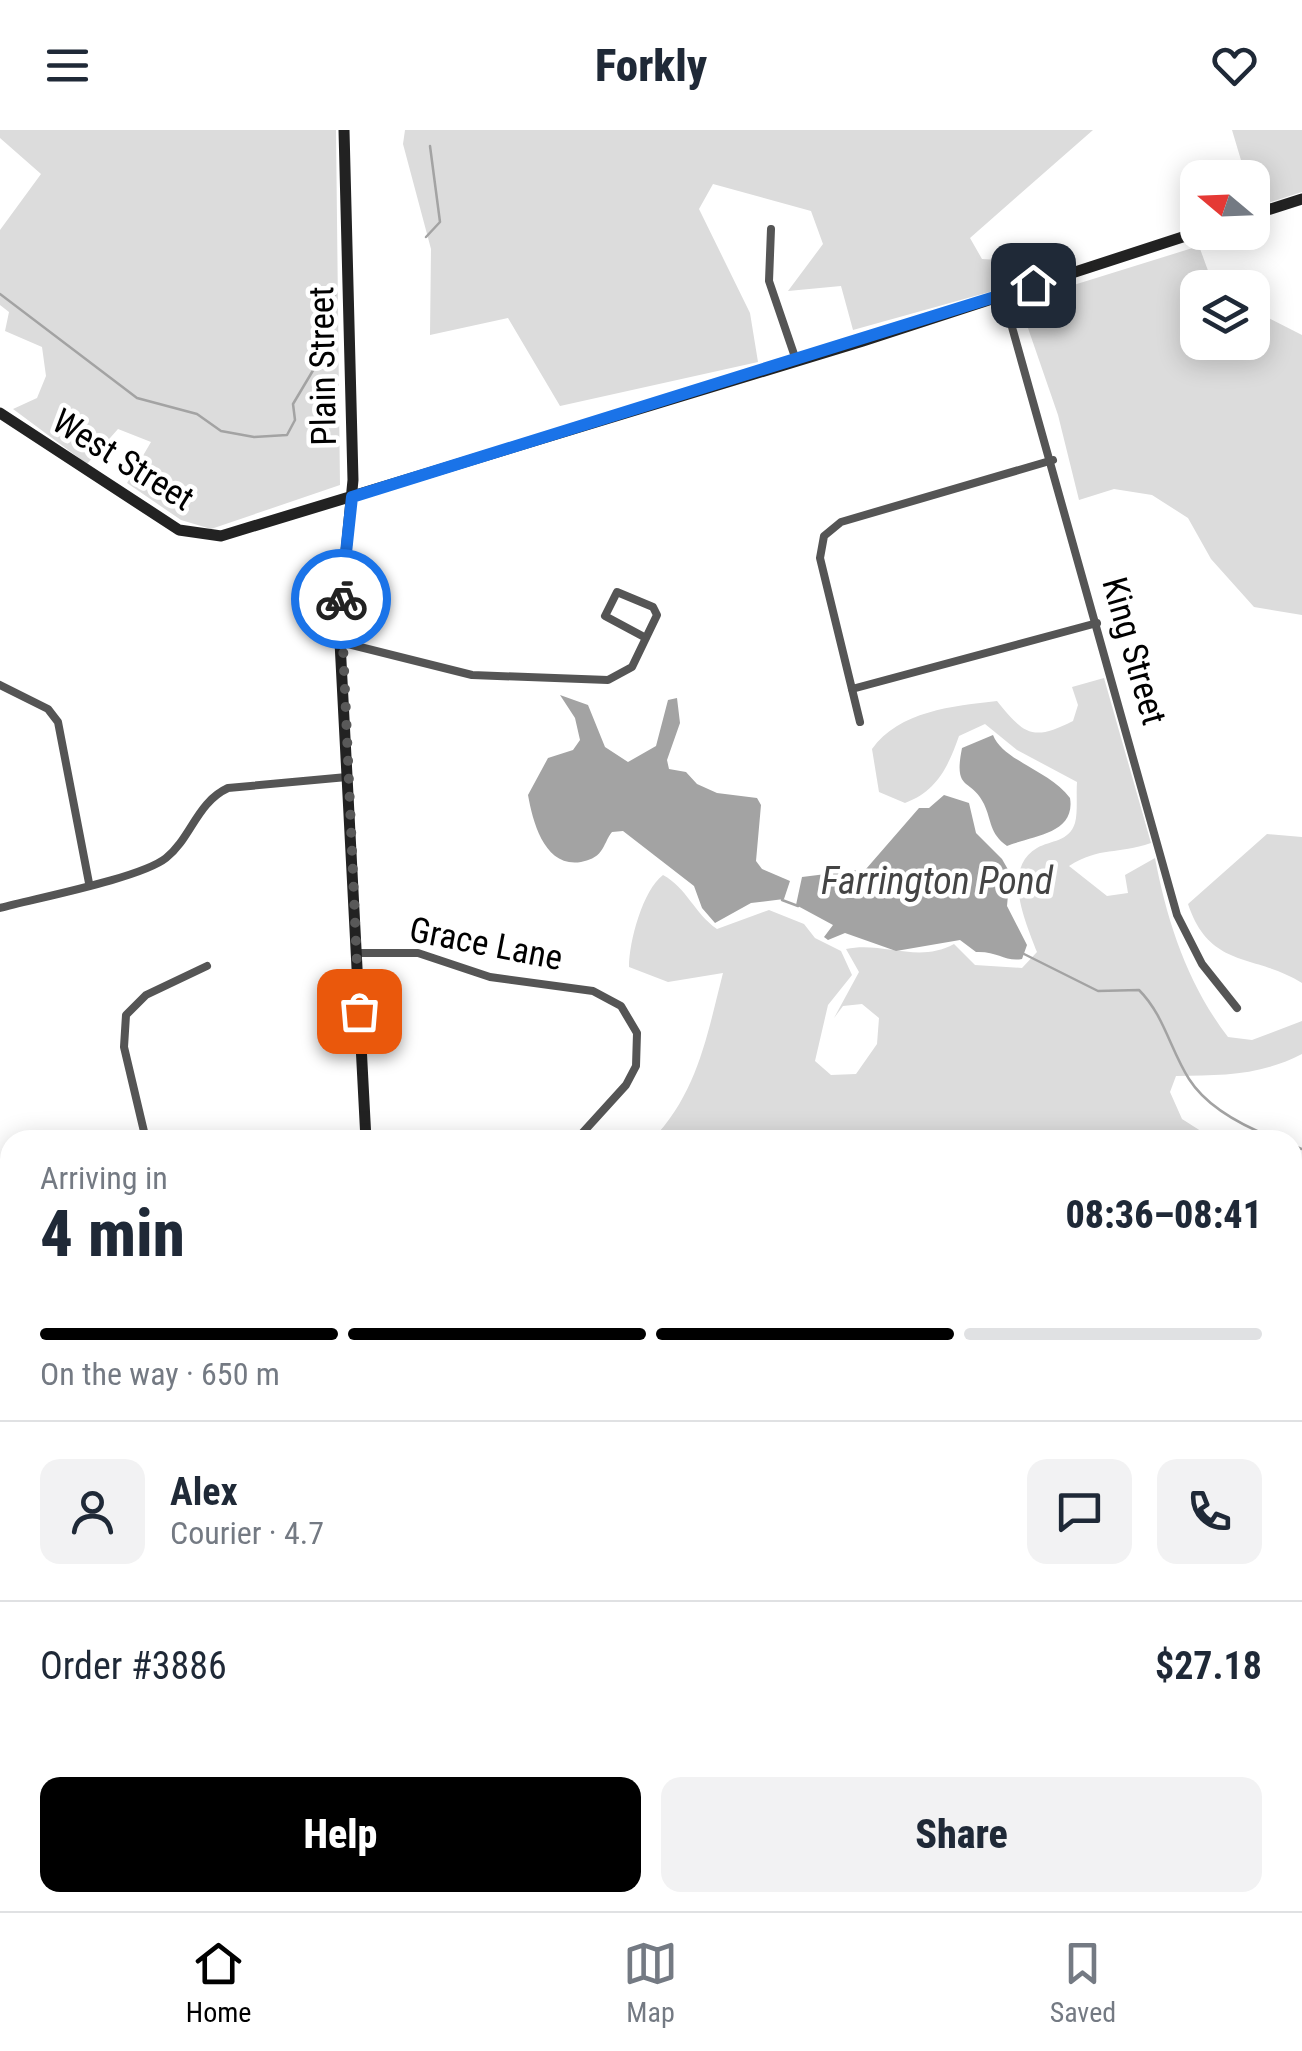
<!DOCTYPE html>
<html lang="en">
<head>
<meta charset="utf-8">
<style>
	:root { --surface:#fff; --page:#f2f2f3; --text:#1f2937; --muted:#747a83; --line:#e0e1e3; --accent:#000 }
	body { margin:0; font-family:"Roboto Condensed",sans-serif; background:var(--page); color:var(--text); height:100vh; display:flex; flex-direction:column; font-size:38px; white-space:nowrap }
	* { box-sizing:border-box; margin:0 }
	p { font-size:32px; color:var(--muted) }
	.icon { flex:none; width:55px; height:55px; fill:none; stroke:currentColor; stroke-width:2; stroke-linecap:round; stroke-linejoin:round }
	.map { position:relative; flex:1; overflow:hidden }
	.details { position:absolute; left:0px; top:1000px; width:1302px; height:782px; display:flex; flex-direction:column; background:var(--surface); border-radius:30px 30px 0 0; box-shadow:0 5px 25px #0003 }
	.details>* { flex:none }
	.needle { width:65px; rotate:289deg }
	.buttons { position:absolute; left:1180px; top:30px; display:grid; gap:20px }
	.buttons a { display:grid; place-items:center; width:90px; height:90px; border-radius:20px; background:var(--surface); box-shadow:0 5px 25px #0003; font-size:50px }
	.pin { position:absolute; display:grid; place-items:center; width:85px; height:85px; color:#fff; margin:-42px; border-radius:20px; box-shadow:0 5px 15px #0006 }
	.courier { position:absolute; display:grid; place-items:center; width:100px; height:100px; margin:-50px; border:8px solid #1a73e8; border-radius:50%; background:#fff; color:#222; box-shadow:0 2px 12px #0007 }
	.summary em { font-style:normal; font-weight:800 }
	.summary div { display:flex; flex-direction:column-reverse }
	.summary { display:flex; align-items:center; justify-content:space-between; height:170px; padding:0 40px }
	h1 { font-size:65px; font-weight:800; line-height:75px }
	.bar { display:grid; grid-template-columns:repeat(4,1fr); gap:15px 10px; align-content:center; height:120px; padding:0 40px }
	.bar i { height:12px; border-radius:8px; background:var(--line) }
	.bar .current { background:var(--accent) }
	.bar p { grid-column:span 4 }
	.line { display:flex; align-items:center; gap:25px; padding:0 40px; border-top:2px solid var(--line) }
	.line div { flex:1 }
	.round { display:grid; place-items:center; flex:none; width:105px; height:105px; border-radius:20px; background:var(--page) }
	.action { display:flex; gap:20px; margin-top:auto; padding:20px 40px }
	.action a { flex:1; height:115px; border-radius:20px; background:var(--accent); color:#fff; font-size:40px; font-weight:800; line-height:115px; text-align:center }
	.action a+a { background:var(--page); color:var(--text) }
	header { display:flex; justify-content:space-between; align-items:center; height:130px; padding:0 40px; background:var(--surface); font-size:45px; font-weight:800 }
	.tab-bar { display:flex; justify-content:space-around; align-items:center; height:140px; border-top:2px solid var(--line); background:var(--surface); font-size:28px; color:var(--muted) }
	.tab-bar a { display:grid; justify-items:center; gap:5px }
	.tab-bar .current { color:var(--accent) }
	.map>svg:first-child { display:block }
	.green { fill:#dcdcdc }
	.water { fill:#a3a3a3 }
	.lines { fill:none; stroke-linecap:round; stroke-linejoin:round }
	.stream { stroke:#a3a3a3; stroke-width:2.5 }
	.street { stroke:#555; stroke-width:8 }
	.secondary { stroke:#222; stroke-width:11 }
	.done { stroke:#595959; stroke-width:10; stroke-dasharray:0 18 }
	.route { stroke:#1a73e8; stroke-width:12 }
	.labels { text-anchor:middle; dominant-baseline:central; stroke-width:9; stroke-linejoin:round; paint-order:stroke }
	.street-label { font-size:35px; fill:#000; stroke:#fff }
	.water-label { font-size:38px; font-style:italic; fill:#444; stroke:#fff }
</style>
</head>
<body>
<header><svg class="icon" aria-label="menu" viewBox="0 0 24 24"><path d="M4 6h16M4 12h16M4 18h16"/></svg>Forkly<svg class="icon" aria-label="heart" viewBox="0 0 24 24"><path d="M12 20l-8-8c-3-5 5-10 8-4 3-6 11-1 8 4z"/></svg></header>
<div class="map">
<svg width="1302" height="1781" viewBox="0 0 1302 1781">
	<rect width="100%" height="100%" fill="#fff"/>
	<g class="green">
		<polygon points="0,0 336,0 340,355 211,399 181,390 127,353 151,312 118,299 87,334 13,279 37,268 46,246 42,217 5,201 9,182 0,175 0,100 41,44 0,8"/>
		<polygon points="405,0 1093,0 970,108 982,129 1017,131 1025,152 853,200 841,156 788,161 823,114 811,81 713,54 699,79 750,183 758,232 560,276 508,188 430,205 431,119 403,14"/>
		<polygon points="1232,0 1302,0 1302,62 1255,77 1252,48 1246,47"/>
		<polygon points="1199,116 1214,157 1198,158 1198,212 1252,212 1253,180 1302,205 1302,485 1254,477 1211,429 1188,388 1152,365 1114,359 1079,370 1058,285 1019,172"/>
		<path d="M1104,548L1151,713C1117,725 1101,716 1069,736L1107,766L1128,763L1125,745L1155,728C1167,792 1188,855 1228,907L1252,910L1302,891V924C1259,946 1223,945 1176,946L1170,962L1182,989L1215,1010H652C698,962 707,905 723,843L668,852L629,837C629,811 643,760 663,745C687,758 694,783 717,799L769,780L804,794L815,808L841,821L852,845L828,875L815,931L831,945L856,944L877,914L879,888L862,874L843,876L834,888L859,842L846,819C883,811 918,834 954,814L975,835L1022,838L1037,822C1026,793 1001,739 1037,718C1051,710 1069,712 1075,693C1078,681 1076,665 1077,652L1017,620L985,594L959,606C948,637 937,661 905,673L879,662L872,619C899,581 953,576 997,571C1024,604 1032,612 1073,591L1078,575L1072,557Z"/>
		<path d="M1267,704L1302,707V853C1255,823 1210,840 1188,774Z"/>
		<polygon points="1302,1190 1302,1633 1293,1641 1292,1215"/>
		<polygon points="1293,1687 1302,1692 1302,1781 1158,1781 1158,1773 1292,1772"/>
		<polygon points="628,1773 628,1772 906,1773 893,1781 631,1781"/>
	</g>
	<g class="water">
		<path d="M560,565L588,575L605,617L628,632L656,616L668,570L677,568L680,593L667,630L669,639L686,642L697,654L717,663L757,668L761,675L756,731L762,739L790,751L784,769L751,773L715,793L702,778L694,756L623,701L612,702C607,708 605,716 601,721C596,728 589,730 581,732C545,738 533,693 528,665L548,628L573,620L580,610L575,588Z"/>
		<path d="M993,605C1003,631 1049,640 1070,668C1076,705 1030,706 1007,716C989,703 992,691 984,674C971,647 953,663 962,618Z"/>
		<path d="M944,665L969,673L976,703L1002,729L1010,743L1007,776L1027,815L1022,829C1005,832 998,821 976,822L960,810L896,821L845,803L828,810L824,807L833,795L796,775L802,747L866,739L919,678H929Z"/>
		<path d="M10,1348V1605C0,1582 9,1560 5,1535L0,1533V1351Z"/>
	</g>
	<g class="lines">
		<g class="stream">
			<polyline points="426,107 440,92 430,16"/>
			<polyline points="0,164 137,268 197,284 221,301 254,307 287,305 295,290 293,274 321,227 317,184 335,165"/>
			<polyline points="782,770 798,776"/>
			<path d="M1022,823L1098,861L1139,860C1164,885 1170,919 1189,949C1208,979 1247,998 1279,1010"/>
			<polyline points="1292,1015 1302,1019"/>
			<polyline points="1292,1252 1302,1250"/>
			<polyline points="792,1781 796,1772"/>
			<polyline points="1009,1781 1011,1772"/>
		</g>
		<g class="street">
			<polyline points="771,99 769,151 796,230"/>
			<polyline points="1003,165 1177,785 1202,834 1237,878"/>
			<polyline points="340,512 472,545 608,550 632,537 657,485 653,477 617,462 605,486 646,508"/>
			<polyline points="0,555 48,579 58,592 89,753"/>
			<polyline points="852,559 1097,493"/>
			<polyline points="860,592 820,428 824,406 841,392 1053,330"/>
			<path d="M0,778C37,768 141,748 166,728C191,708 197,672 228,658L347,647"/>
			<polyline points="356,823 418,823 490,847 593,861 621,876 637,903 636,936 626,955 576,1010"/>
			<polyline points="146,1010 124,917 126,885 146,865 207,836"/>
			<polyline points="0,1706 10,1709"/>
			<polyline points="372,1772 375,1781"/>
			<polyline points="561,1772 564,1781"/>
			<polyline points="1068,1781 1070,1772"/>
		</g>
		<g class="secondary">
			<polyline points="344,0 353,350 339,493 366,1010"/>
			<polyline points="1252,85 1302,69"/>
			<polyline points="0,283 179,400 221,406 863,211 1198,102"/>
			<polyline points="0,1175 10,1175"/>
			<polyline points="1292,1680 1302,1685"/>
		</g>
	</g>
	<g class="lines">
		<polyline class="done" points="341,469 359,881"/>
		<polyline class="route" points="341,469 352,367 1033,155"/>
	</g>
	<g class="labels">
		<g class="street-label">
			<text transform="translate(323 236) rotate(-91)">Plain Street</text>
			<text transform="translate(123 330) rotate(32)">West Street</text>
			<text transform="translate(1134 521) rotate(74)">King Street</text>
			<text transform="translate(486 814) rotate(11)">Grace Lane</text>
		</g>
		<g class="water-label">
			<text x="937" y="751">Farrington Pond</text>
		</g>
	</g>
</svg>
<div class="buttons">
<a><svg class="needle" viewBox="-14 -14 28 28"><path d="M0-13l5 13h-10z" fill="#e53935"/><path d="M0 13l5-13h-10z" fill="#747a83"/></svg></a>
<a><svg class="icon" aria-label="layers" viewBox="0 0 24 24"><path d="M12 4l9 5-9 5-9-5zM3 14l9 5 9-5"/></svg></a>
</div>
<div class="pin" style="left:359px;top:881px;background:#ea580c"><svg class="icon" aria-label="bag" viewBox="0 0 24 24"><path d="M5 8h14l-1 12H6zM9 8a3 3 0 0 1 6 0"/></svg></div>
<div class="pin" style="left:1033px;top:155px;background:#1f2937"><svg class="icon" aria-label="home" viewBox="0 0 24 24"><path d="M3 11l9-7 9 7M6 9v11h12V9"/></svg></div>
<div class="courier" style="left:341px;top:469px"><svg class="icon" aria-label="bike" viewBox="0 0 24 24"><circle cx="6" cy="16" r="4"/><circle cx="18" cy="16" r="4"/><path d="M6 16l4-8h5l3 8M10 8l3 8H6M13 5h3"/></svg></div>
<section class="details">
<div class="summary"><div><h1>4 min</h1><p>Arriving in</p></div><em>08:36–08:41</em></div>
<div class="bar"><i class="current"></i><i class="current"></i><i class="current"></i><i></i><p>On the way · 650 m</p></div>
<div class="line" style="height:180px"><a class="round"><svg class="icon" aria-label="person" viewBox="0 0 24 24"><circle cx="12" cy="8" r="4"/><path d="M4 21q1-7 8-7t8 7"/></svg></a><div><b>Alex</b><p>Courier · 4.7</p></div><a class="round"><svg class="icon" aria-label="chat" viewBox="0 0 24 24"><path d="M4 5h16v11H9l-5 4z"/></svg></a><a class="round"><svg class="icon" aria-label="phone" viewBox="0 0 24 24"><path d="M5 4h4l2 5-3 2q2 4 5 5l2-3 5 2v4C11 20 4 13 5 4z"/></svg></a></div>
<div class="line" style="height:130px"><div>Order #3886</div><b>$27.18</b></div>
<div class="action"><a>Help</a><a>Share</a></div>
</section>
</div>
<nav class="tab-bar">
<a class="current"><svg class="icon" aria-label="home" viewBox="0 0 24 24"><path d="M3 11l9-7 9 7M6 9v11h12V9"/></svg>Home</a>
<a><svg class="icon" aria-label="map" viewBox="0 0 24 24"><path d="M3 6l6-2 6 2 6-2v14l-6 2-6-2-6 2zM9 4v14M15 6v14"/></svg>Map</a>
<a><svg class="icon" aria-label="saved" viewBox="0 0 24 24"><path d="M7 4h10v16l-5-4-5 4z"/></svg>Saved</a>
</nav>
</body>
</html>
